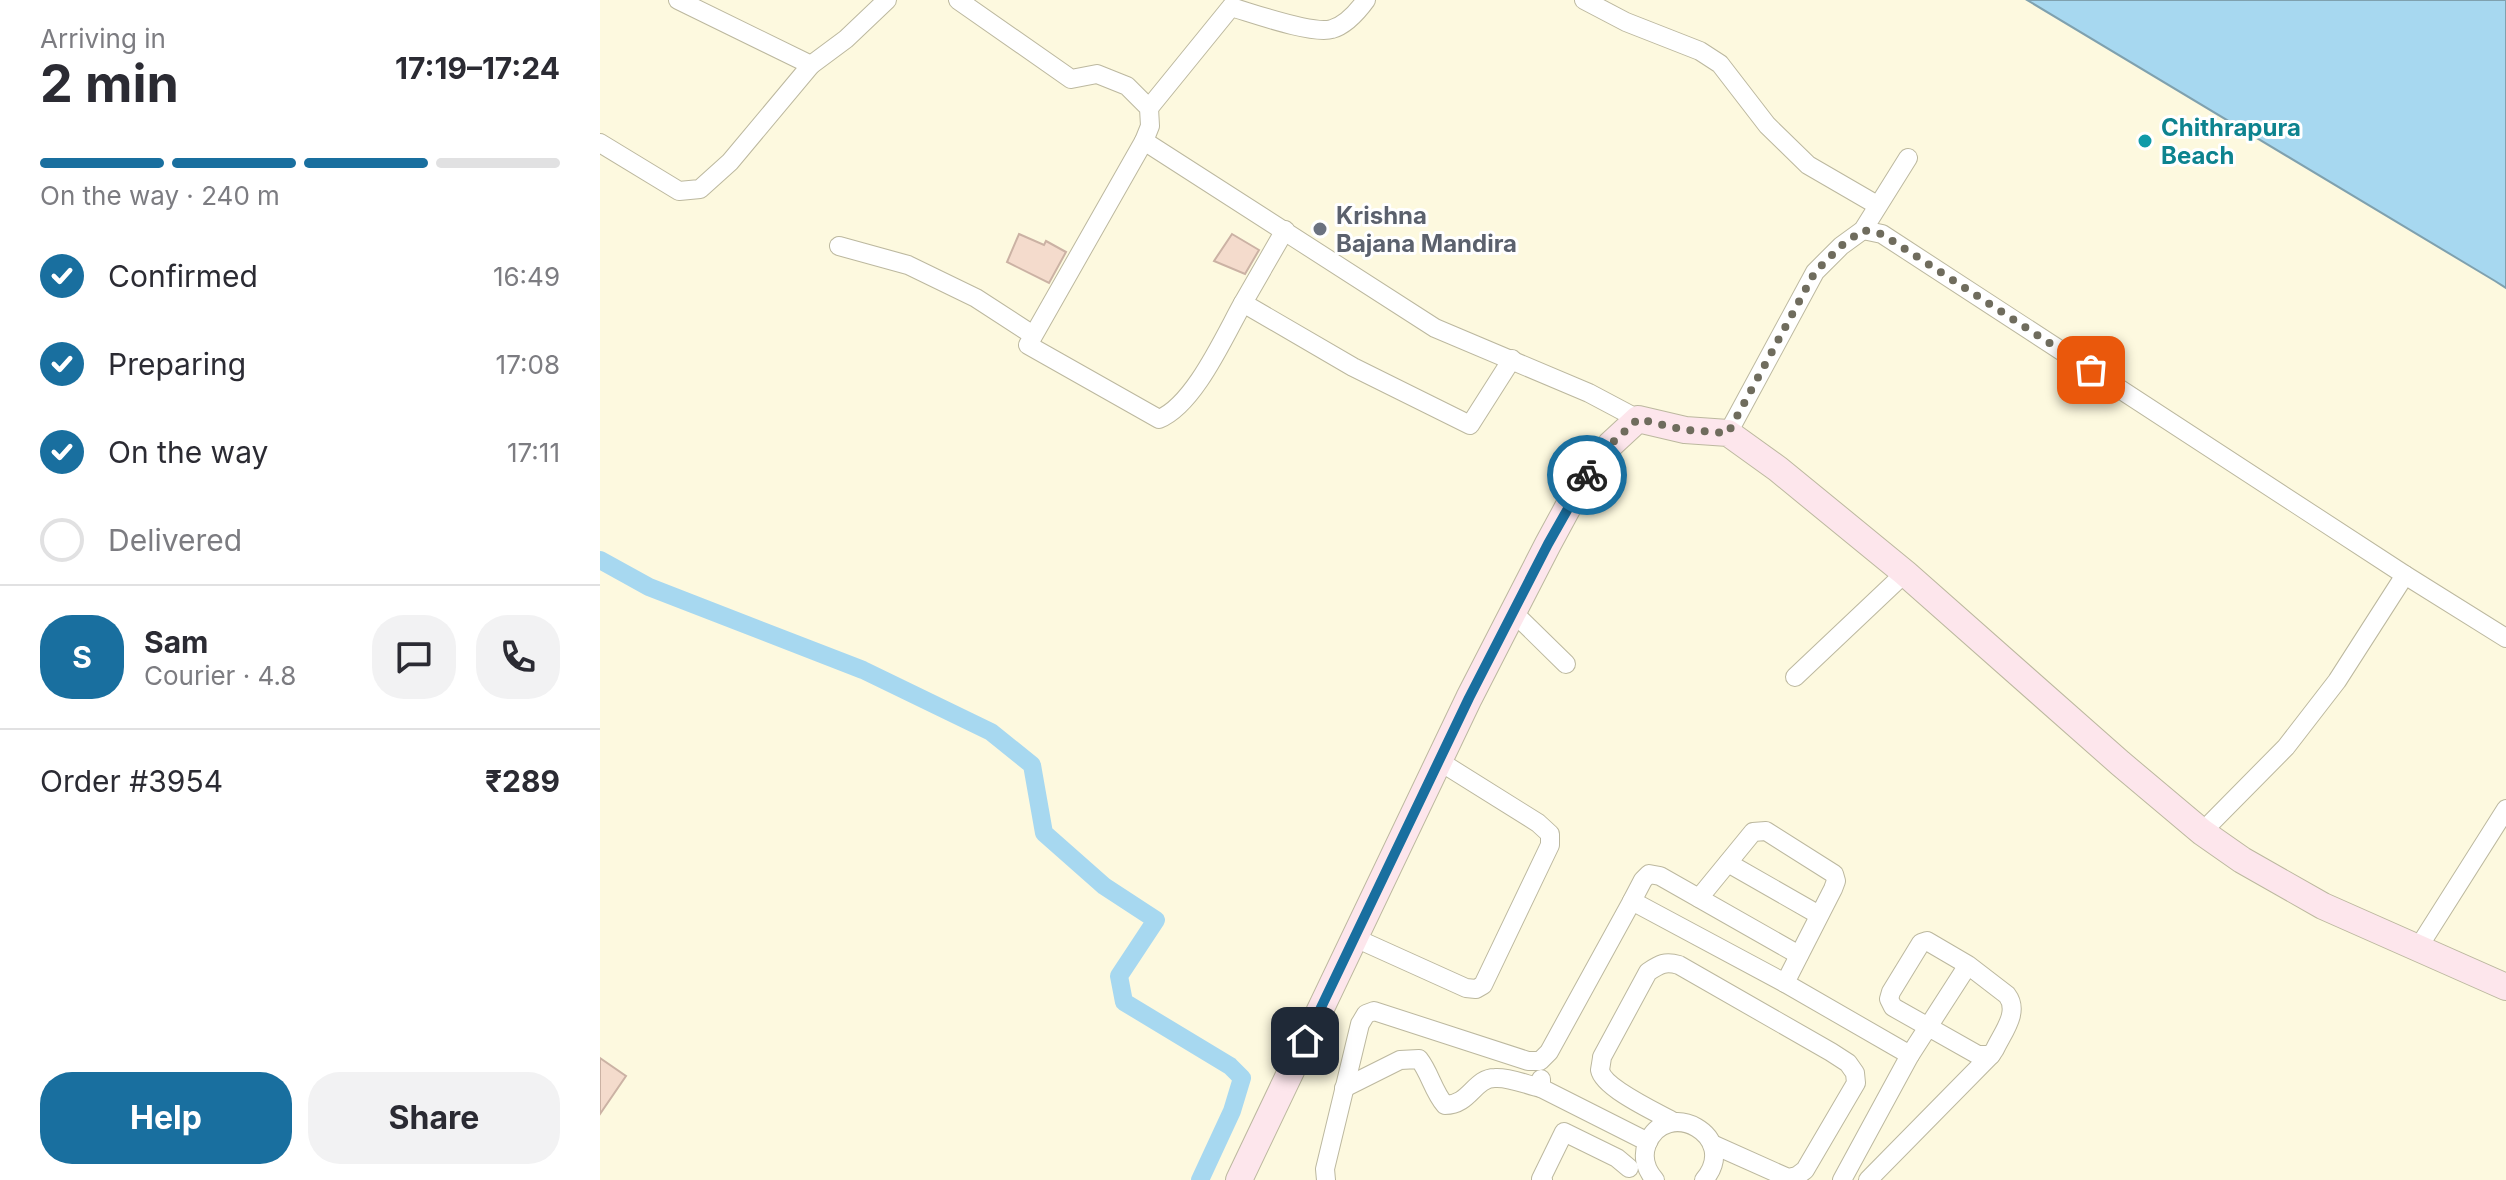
<!DOCTYPE html>
<html lang="en">
<head>
<meta charset="utf-8">
<style>
	:root { --surface:#fff; --page:#f2f2f3; --text:#2b2b33; --muted:#7c7c81; --line:#e1e1e2; --accent:#196f9f }
	body { margin:0; font-family:Inter,sans-serif; background:var(--page); color:var(--text); height:100vh; display:flex; flex-direction:column; font-size:30px; white-space:nowrap }
	* { box-sizing:border-box; margin:0 }
	p { font-size:26px; color:var(--muted) }
	.icon { flex:none; width:44px; height:44px; fill:none; stroke:currentColor; stroke-width:2; stroke-linecap:round; stroke-linejoin:round }
	.map { position:relative; flex:1; overflow:hidden }
	.details { display:flex; flex-direction:column; background:var(--surface); width:600px }
	.details>* { flex:none }
	.pin { position:absolute; display:grid; place-items:center; width:68px; height:68px; color:#fff; margin:-34px; border-radius:16px; box-shadow:0 4px 12px #0006 }
	.courier { position:absolute; display:grid; place-items:center; width:80px; height:80px; margin:-40px; border:6px solid #196f9f; border-radius:50%; background:#fff; color:#222; box-shadow:0 2px 10px #0007 }
	.head em { font-style:normal; font-weight:700 }
	.head div { display:flex; flex-direction:column-reverse }
	.head { display:flex; align-items:center; justify-content:space-between; height:136px; padding:0 40px }
	h1 { font-size:52px; font-weight:700; line-height:60px }
	.bar { display:grid; grid-template-columns:repeat(4,1fr); gap:12px 8px; align-content:center; height:96px; padding:0 40px }
	.bar i { height:10px; border-radius:6px; background:var(--line) }
	.bar .current { background:var(--accent) }
	.bar p { grid-column:span 4 }
	.line { display:flex; align-items:center; gap:20px; padding:0 40px; border-top:2px solid var(--line) }
	.line div { flex:1 }
	.round { display:grid; place-items:center; flex:none; width:84px; height:84px; border-radius:32px; background:var(--page) }
	ol { padding:0 40px; list-style:none }
	li { display:flex; align-items:center; gap:24px; height:88px }
	li p { margin-inline-start:auto }
	li .icon { padding:8px; border-radius:50%; background:var(--accent); color:#fff; stroke-width:4 }
	li:last-child { color:var(--muted) }
	li i { width:44px; height:44px; border:4px solid var(--line); border-radius:50% }
	.cta { display:flex; gap:16px; margin-top:auto; padding:16px 40px }
	.cta a { flex:1; height:92px; border-radius:32px; background:var(--accent); color:#fff; font-size:32px; font-weight:700; line-height:92px; text-align:center }
	.cta a+a { background:var(--page); color:var(--text) }
	main { display:flex; flex:1; min-height:0 }
	.map>svg:first-child { display:block }
	.water { fill:#a7d8f0; stroke:#7fa1af; stroke-width:2 }
	.lines { fill:none; stroke-linecap:round; stroke-linejoin:round }
	.canal { stroke:#a7d8f0; stroke-width:18 }
	.building { fill:#f4dbcc; stroke:#cbb2a4; stroke-width:2 }
	.street-casing { stroke:#bcb89f; stroke-width:20 }
	.secondary-casing { stroke:#bcb89f; stroke-width:28 }
	.street { stroke:#fff; stroke-width:18 }
	.secondary { stroke:#fde6ec; stroke-width:26 }
	.done { stroke:#6f6c5d; stroke-width:8; stroke-dasharray:0 14.4 }
	.route { stroke:#196f9f; stroke-width:10 }
	.culture-dot { fill:#0f9aa8; stroke:#fff; stroke-width:3 }
	.worship-dot { fill:#6b7280; stroke:#fff; stroke-width:3 }
	.labels { text-anchor:middle; dominant-baseline:central; stroke-width:6; stroke-linejoin:round; paint-order:stroke }
	.culture-label { font-size:24px; font-weight:bold; fill:#0d838f; stroke:#fff; text-anchor:start }
	.worship-label { font-size:24px; font-weight:bold; fill:#5b616d; stroke:#fff; text-anchor:start }
</style>
</head>
<body>
<main>
<section class="details">
<div class="head"><div><h1>2 min</h1><p>Arriving in</p></div><em>17:19–17:24</em></div>
<div class="bar"><i class="current"></i><i class="current"></i><i class="current"></i><i></i><p>On the way · 240 m</p></div>
<ol>
<li><svg class="icon" aria-label="check" viewBox="0 0 24 24"><path d="M5 12l5 5 9-10"/></svg>Confirmed<p>16:49</p></li>
<li><svg class="icon" aria-label="check" viewBox="0 0 24 24"><path d="M5 12l5 5 9-10"/></svg>Preparing<p>17:08</p></li>
<li><svg class="icon" aria-label="check" viewBox="0 0 24 24"><path d="M5 12l5 5 9-10"/></svg>On the way<p>17:11</p></li>
<li><i></i>Delivered</li>
</ol>
<div class="line" style="height:144px"><b class="round" style="background:var(--accent);color:#fff">S</b><div><b>Sam</b><p>Courier · 4.8</p></div><a class="round"><svg class="icon" aria-label="chat" viewBox="0 0 24 24"><path d="M4 5h16v11H9l-5 4z"/></svg></a><a class="round"><svg class="icon" aria-label="phone" viewBox="0 0 24 24"><path d="M5 4h4l2 5-3 2q2 4 5 5l2-3 5 2v4C11 20 4 13 5 4z"/></svg></a></div>
<div class="line" style="height:104px"><div>Order #3954</div><b>₹289</b></div>
<div class="cta"><a>Help</a><a>Share</a></div>
</section>
<div class="map">
<svg width="1906" height="1180" viewBox="0 0 1906 1180">
	<rect width="100%" height="100%" fill="#fdf9df"/>
	<polygon class="water" points="1427,0 1906,0 1906,288 1895,281"/>
	<g class="lines">
		<polyline class="canal" points="0,560 49,587 263,670 391,732 432,765 444,833 504,886 556,920 519,976 524,1002 630,1066 642,1078 632,1111 600,1180"/>
	</g>
	<g class="building">
		<polygon points="419,234 444,245 446,241 466,252 449,283 407,262"/>
		<polygon points="632,234 659,250 645,274 614,261"/>
		<polygon points="0,1058 26,1076 0,1114"/>
	</g>
	<g class="lines">
		<defs>
			<g id="street">
				<polyline points="78,0 211,65 246,39 287,0"/>
				<polyline points="358,0 471,79 497,74 527,86 549,108 550,126 544,141 835,328 989,393 1038,419"/>
				<polyline points="984,0 1026,22 1100,51 1120,64 1167,125 1208,165 1277,205"/>
				<path d="M549,108L631,7C652,13 713,35 732,29C746,25 758,11 766,0"/>
				<path d="M544,141L428,345L559,419C594,405 624,337 643,303"/>
				<polyline points="0,143 79,191 100,189 130,162 211,65"/>
				<polyline points="685,230 643,303 753,367 870,425 912,359"/>
				<polyline points="1263,230 1282,234 1805,575 1906,638"/>
				<polyline points="239,246 308,265 376,298 433,335"/>
				<polyline points="1128,433 1215,272 1241,246 1263,230 1308,158"/>
				<polyline points="913,612 966,664"/>
				<polyline points="1195,677 1305,573"/>
				<polyline points="1602,832 1686,747 1737,681 1805,575"/>
				<polyline points="1128,863 1219,915"/>
				<polyline points="1099,898 1153,832 1166,831 1234,874 1236,881 1233,889 1185,983"/>
				<polyline points="1032,901 1043,880 1049,874 1060,876 1199,955"/>
				<polyline points="753,937 866,988 876,989 883,985 950,845 950,834 938,823 839,761"/>
				<polyline points="1818,948 1906,809"/>
				<path d="M1310,1055L1368,965L1327,941L1321,943L1291,992L1289,999L1293,1007L1378,1055H1391L1395,1049C1403,1032 1420,1012 1407,995L1368,965"/>
				<polyline points="941,1079 941,1088 1048,1142"/>
				<path d="M744,1088L800,1060L819,1059C830,1073 833,1091 845,1105C870,1105 874,1078 895,1078C910,1077 927,1085 941,1088"/>
				<path d="M1074,1122C1058,1113 1003,1088 1000,1070C1000,1070 1002,1058 1002,1057L1048,972C1060,964 1065,961 1079,965L1231,1052L1248,1063L1255,1073L1256,1083L1205,1170L1197,1176L1188,1178L1112,1144"/>
				<polyline points="726,1180 725,1169 760,1024 766,1014 774,1011 928,1061 940,1061 949,1052 1032,901 1185,983 1310,1055 1242,1180"/>
				<polyline points="943,1180 941,1179 964,1132 1017,1158 1029,1168"/>
				<path d="M1055,1180C1046,1170 1042,1157 1047,1144C1066,1096 1141,1136 1104,1180"/>
				<polyline points="1268,1180 1391,1055"/>
			</g>
			<polyline id="secondary" points="639,1180 869,698 948,544 981,483 1011,444 1038,419 1085,430 1128,433 1178,469 1305,573 1520,763 1602,832 1642,860 1723,906 1906,987"/>
		</defs>
		<use href="#street" class="street-casing"/>
		<use href="#secondary" class="secondary-casing"/>
		<use href="#street" class="street"/>
		<use href="#secondary" class="secondary"/>
	</g>
	<g class="lines">
		<polyline class="done" points="987,475 1011,444 1038,419 1085,430 1128,433 1215,272 1241,246 1263,230 1282,234 1491,370"/>
		<polyline class="route" points="705,1041 869,698 948,544 987,475"/>
	</g>
	<circle class="culture-dot" cx="1545" cy="141" r="8"/>
	<circle class="worship-dot" cx="720" cy="229" r="8"/>
	<g class="labels">
		<g class="culture-label">
			<text x="1561" y="127">Chithrapura<tspan x="1561" dy="28">Beach</tspan></text>
		</g>
		<g class="worship-label">
			<text x="736" y="215">Krishna<tspan x="736" dy="28">Bajana Mandira</tspan></text>
		</g>
	</g>
</svg>
<div class="pin" style="left:1491px;top:370px;background:#ea580c"><svg class="icon" aria-label="bag" viewBox="0 0 24 24"><path d="M5 8h14l-1 12H6zM9 8a3 3 0 0 1 6 0"/></svg></div>
<div class="pin" style="left:705px;top:1041px;background:#1f2937"><svg class="icon" aria-label="home" viewBox="0 0 24 24"><path d="M3 11l9-7 9 7M6 9v11h12V9"/></svg></div>
<div class="courier" style="left:987px;top:475px"><svg class="icon" aria-label="bike" viewBox="0 0 24 24"><circle cx="6" cy="16" r="4"/><circle cx="18" cy="16" r="4"/><path d="M6 16l4-8h5l3 8M10 8l3 8H6M13 5h3"/></svg></div>
</div>
</main>
</body>
</html>
